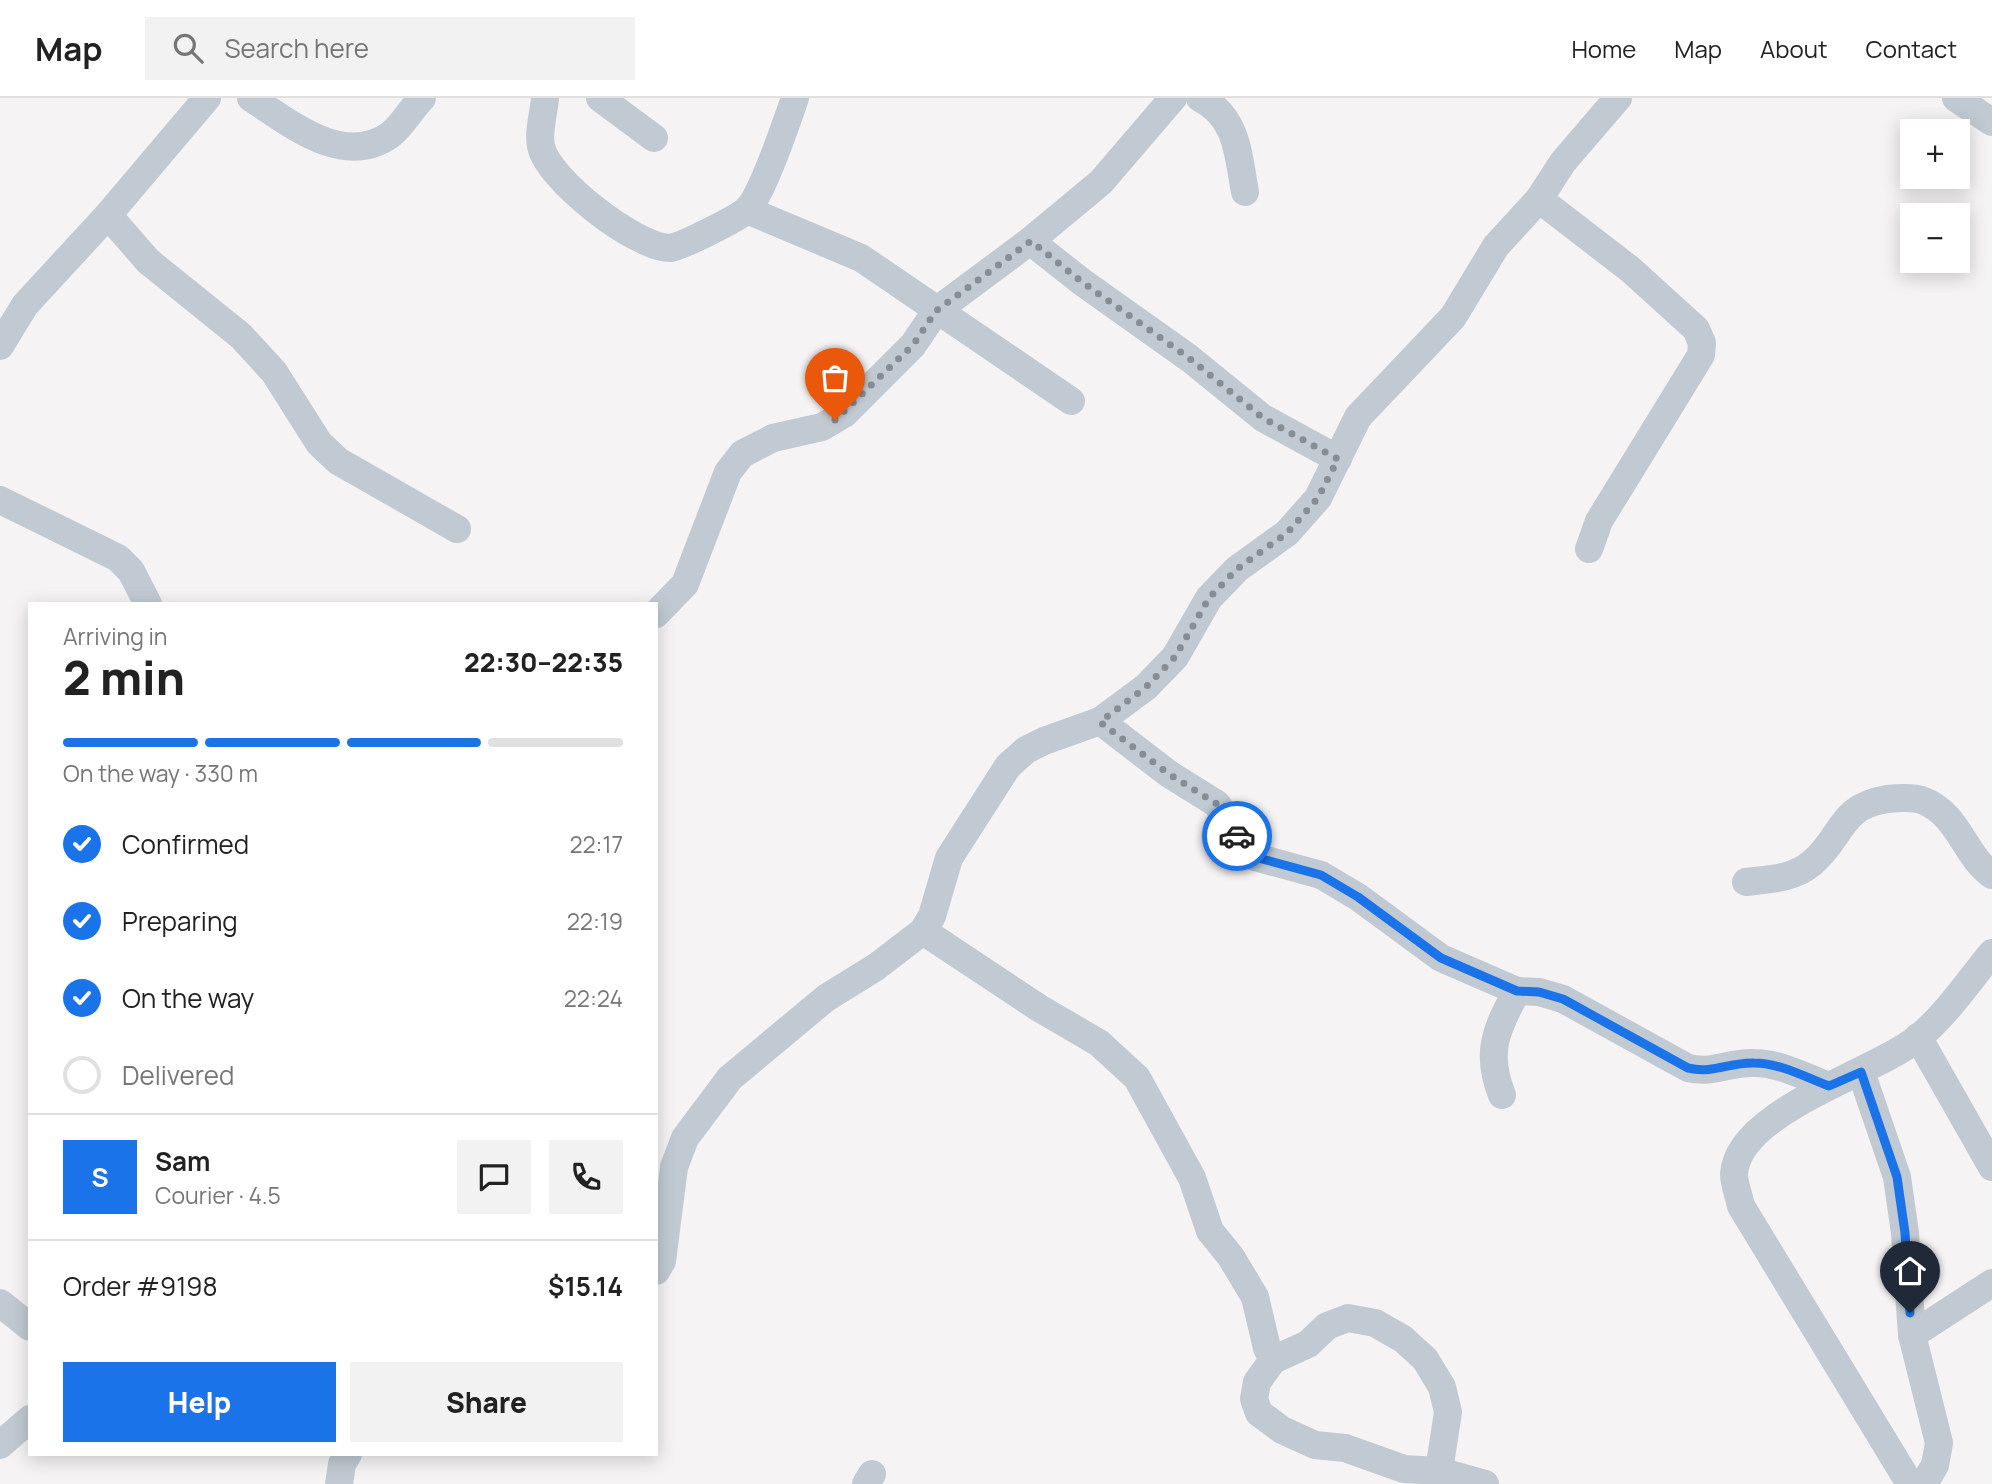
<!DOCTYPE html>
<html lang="en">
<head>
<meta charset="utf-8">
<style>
	:root { --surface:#fff; --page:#f2f2f2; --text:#222; --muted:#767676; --line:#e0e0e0; --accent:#1a73e8 }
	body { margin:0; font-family:Manrope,sans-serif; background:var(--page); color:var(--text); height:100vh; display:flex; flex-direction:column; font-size:26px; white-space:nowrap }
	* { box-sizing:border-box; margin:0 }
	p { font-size:23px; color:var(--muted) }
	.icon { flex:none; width:38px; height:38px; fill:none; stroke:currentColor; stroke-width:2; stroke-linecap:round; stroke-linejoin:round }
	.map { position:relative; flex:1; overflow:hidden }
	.panel { position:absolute; left:28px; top:504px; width:630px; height:854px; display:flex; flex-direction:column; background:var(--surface); border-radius:0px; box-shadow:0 4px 18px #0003 }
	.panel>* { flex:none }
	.controls { position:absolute; left:1900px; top:21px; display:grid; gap:14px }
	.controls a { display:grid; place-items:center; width:70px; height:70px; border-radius:0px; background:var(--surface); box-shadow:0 4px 18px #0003; font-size:35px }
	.pin { position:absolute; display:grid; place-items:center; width:60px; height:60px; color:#fff; margin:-72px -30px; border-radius:50% 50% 50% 0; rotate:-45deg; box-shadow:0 0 7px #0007 }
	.pin .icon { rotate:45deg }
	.courier { position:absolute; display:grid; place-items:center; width:70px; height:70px; margin:-35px; border:5px solid #1a73e8; border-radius:50%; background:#fff; color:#222; box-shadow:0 2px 9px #0007 }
	.summary em { font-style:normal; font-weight:800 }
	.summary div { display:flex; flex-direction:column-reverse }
	.summary { display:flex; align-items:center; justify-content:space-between; height:119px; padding:0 35px }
	h1 { font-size:46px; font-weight:800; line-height:52px }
	.bar { display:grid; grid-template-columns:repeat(4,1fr); gap:10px 7px; align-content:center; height:84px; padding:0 35px }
	.bar i { height:9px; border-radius:5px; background:var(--line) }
	.bar .selected { background:var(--accent) }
	.bar p { grid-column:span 4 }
	.line { display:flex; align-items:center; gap:18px; padding:0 35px; border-top:2px solid var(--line) }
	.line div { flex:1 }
	.round { display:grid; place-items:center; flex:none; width:74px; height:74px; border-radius:0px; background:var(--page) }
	ol { padding:0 35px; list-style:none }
	li { display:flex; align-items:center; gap:21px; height:77px }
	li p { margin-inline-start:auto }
	li .icon { padding:7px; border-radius:50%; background:var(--accent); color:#fff; stroke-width:4 }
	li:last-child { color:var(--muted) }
	li i { width:38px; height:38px; border:4px solid var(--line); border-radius:50% }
	.action { display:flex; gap:14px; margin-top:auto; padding:14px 35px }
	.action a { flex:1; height:80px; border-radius:0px; background:var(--accent); color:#fff; font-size:28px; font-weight:800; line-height:80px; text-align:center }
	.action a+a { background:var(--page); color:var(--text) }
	header { display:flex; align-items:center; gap:42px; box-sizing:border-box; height:98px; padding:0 35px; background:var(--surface); border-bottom:2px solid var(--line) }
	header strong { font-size:33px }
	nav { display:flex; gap:38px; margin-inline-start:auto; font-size:24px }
	.search { width:490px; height:63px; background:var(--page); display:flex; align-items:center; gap:18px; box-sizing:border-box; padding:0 24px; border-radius:0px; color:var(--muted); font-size:26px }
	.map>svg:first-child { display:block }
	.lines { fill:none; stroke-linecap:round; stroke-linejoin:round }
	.minor { stroke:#c1cad2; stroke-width:28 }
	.done { stroke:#868d94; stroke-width:7; stroke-dasharray:0 12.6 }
	.route { stroke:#1a73e8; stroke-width:9 }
</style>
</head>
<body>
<header>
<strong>Map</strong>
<div class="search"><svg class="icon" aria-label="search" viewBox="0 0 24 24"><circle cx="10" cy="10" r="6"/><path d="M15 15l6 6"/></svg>Search here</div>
<nav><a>Home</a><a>Map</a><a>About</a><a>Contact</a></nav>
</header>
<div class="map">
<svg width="1992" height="1386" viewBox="0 0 1992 1386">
	<rect width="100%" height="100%" fill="#f5f3f3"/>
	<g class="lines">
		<g class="minor">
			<path d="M251,0C290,25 343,70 390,37C402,28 411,11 422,0"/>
			<path d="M545,0C544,14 538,34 541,48C547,81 636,150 670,150C681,149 738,120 747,112C762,97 787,23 795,0"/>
			<polyline points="600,0 654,40"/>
			<path d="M1200,0C1238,19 1238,57 1245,94"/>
			<polyline points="1956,0 1992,24"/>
			<polyline points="1539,101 1631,172 1696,231 1702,245 1701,257 1599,423 1589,451"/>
			<polyline points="747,112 861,160 1071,303"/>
			<polyline points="108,117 148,163 241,238 274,274 319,345 338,363 457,431"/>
			<polyline points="1030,143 1082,184 1189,260 1263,320 1338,361"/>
			<polyline points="0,248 25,207 108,117 207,0"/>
			<polyline points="0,402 118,460 131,473 148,506"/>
			<polyline points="656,516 685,486 728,374 742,356 773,340 822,329 844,316 913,247 936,213 1030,143 1101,84 1173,0"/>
			<path d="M1100,623L1169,676L1217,706L1243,749L1255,759L1321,777L1358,799L1441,860L1517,893L1539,894L1563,901L1688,970C1714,976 1729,964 1754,965C1780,965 1805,979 1829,988"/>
			<path d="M1746,784C1770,781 1793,781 1812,765C1844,738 1838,709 1887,701C1897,700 1915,699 1924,703C1959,717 1964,757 1992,777"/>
			<polyline points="923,833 1039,910 1099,945 1137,980 1192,1080 1210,1133 1231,1159 1255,1199 1267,1250 1273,1262"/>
			<polyline points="1918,939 1992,1069"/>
			<polyline points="1861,974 1897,1079 1905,1135 1912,1237 1939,1345 1935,1367 1924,1386"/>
			<path d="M1502,997C1485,955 1496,931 1517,893"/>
			<polyline points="656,1173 662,1163 674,1069 685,1040 730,980 826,900 876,869 923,833 932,818 949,760 1008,668 1026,652 1044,643 1100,623 1146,589 1175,559 1209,500 1237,471 1287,435 1318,400 1358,319 1453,219 1496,148 1539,101 1563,64 1618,0"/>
			<polyline points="0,1205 30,1229"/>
			<polyline points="1912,1237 1992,1185"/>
			<polyline points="0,1347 30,1321"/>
			<polyline points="1439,1373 1448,1314 1442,1289 1425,1261 1403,1241 1375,1225 1348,1220 1327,1228 1308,1246 1273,1262 1257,1284 1254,1301 1259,1315 1282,1332 1315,1347 1345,1350 1404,1371 1439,1373 1485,1386"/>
			<polyline points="339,1386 342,1366 348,1356"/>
			<polyline points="866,1386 872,1376"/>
			<path d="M1910,1386L1741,1108C1739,1098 1734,1086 1734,1076C1738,1013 1873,976 1918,940C1947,916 1968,884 1992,855"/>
		</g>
	</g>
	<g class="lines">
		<polyline class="done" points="835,322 913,247 936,213 1031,143 1082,184 1189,260 1263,320 1338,361 1318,400 1287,435 1237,471 1209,500 1175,559 1146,589 1100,624 1169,676 1217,706 1237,738"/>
		<path class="route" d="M1237,738L1243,749L1255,759L1321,777L1358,799L1441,860L1517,893L1539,894L1563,901L1688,970C1714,976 1729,964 1754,965C1780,965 1805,979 1829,988L1861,974L1897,1079L1905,1135L1910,1215"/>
	</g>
</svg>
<div class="controls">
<a>+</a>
<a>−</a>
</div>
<div class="pin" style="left:835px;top:322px;background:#ea580c"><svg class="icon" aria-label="bag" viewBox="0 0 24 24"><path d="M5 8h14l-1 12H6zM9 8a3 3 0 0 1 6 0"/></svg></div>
<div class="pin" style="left:1910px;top:1215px;background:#1f2937"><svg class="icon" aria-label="home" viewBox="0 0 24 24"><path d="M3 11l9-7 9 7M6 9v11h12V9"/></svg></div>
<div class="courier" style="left:1237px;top:738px"><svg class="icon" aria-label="car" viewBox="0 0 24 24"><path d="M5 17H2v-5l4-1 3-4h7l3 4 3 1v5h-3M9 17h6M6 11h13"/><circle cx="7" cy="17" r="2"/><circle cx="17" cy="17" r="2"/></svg></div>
<section class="panel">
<div class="summary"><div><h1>2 min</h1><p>Arriving in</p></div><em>22:30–22:35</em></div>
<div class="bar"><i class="selected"></i><i class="selected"></i><i class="selected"></i><i></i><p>On the way · 330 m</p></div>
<ol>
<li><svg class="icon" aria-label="check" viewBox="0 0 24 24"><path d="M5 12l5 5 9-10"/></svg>Confirmed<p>22:17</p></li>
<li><svg class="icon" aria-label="check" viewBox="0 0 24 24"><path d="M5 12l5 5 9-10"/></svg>Preparing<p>22:19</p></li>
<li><svg class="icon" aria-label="check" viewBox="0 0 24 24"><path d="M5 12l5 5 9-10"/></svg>On the way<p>22:24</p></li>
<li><i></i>Delivered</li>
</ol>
<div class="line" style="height:126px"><b class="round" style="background:var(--accent);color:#fff">S</b><div><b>Sam</b><p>Courier · 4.5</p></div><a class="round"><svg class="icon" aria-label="chat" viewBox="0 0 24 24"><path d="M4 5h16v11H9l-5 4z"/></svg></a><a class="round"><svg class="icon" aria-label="phone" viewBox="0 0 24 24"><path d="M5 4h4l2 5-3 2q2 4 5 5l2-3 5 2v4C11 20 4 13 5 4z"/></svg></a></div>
<div class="line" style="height:91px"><div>Order #9198</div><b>$15.14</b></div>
<div class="action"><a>Help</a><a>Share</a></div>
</section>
</div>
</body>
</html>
